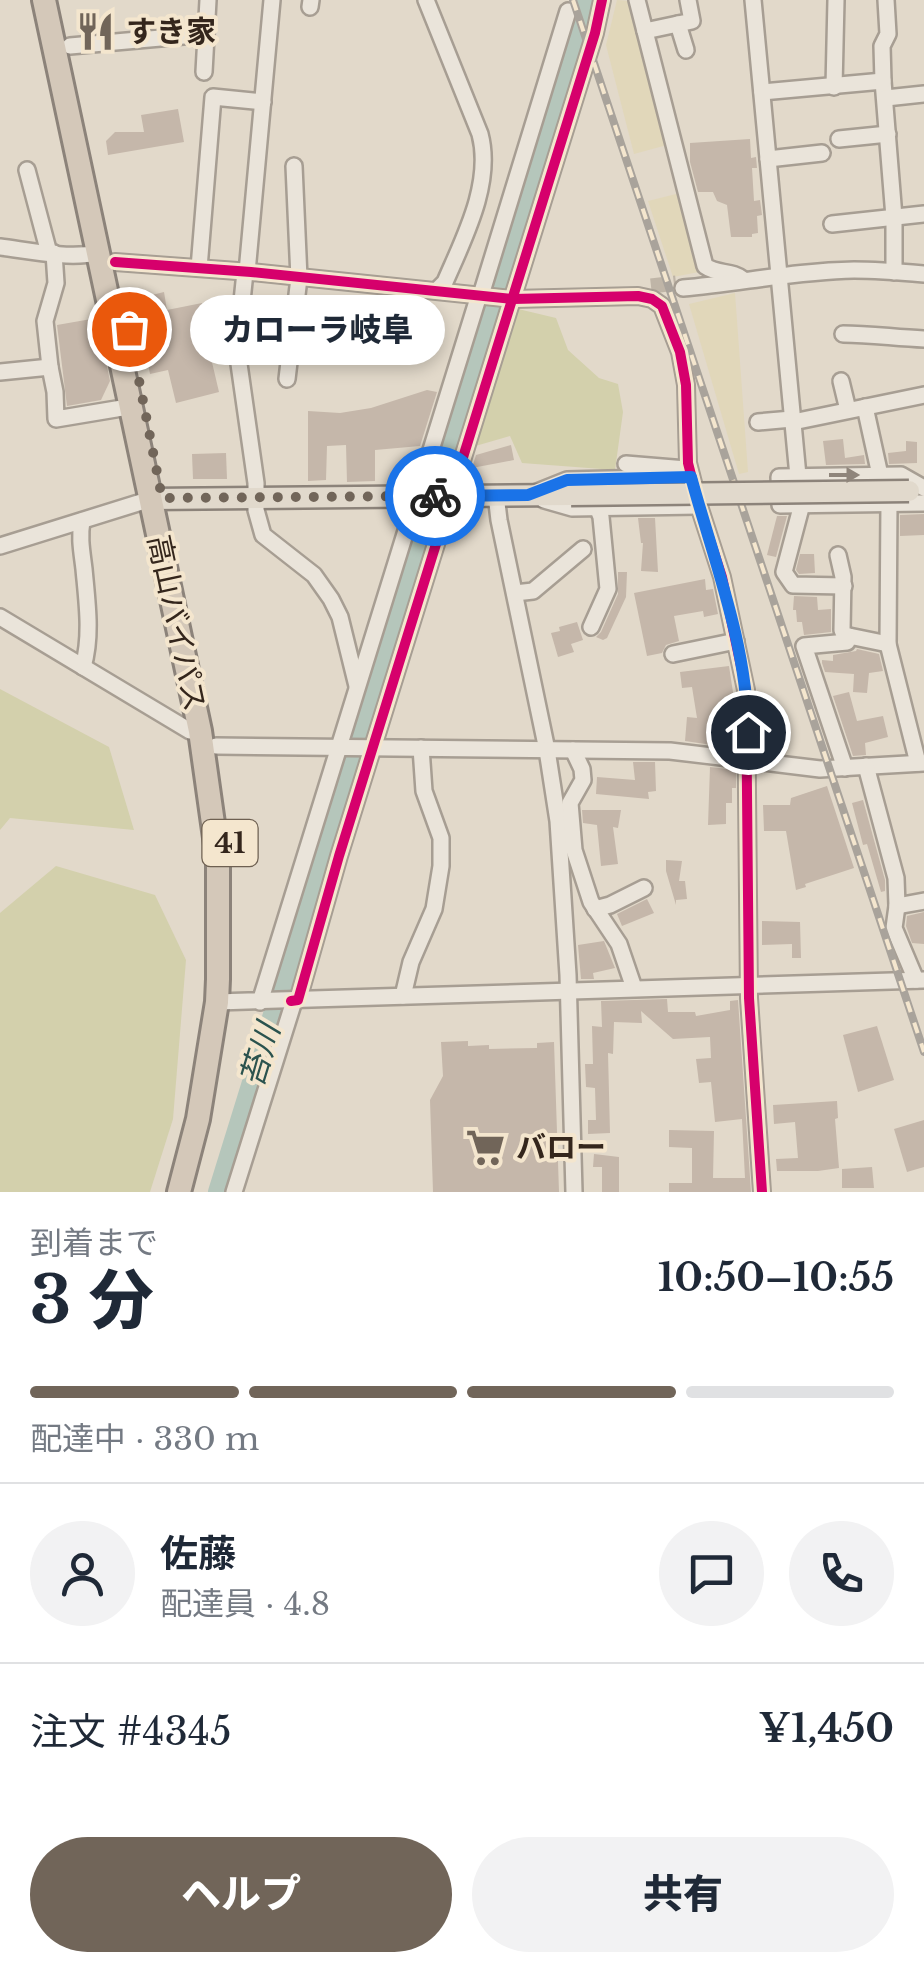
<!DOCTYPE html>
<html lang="ja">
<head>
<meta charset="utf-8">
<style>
	:root { --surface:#fff; --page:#f2f2f3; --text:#1f2937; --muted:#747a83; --line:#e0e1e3; --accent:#716559 }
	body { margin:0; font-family:"Libre Baskerville","Noto Sans JP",serif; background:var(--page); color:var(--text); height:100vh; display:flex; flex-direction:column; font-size:38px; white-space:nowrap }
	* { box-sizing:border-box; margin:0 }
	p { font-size:32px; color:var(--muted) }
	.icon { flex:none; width:55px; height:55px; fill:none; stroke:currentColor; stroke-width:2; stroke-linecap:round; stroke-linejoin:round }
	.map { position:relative; height:1192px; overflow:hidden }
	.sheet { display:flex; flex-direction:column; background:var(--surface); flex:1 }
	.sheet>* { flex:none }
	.pin { position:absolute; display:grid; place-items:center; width:85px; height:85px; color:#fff; margin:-42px; border:5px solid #fff; border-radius:50%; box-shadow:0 2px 10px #0007 }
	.courier { position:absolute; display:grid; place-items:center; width:100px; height:100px; margin:-50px; border:8px solid #1a73e8; border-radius:50%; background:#fff; color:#222; box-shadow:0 2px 12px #0007 }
	.bubble { position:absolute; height:70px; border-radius:35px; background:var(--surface); box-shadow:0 5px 15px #0003; font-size:32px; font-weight:800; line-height:70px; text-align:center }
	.head em { font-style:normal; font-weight:800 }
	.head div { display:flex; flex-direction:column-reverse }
	.head { display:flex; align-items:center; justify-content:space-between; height:170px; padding:0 30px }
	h1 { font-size:65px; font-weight:800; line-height:75px }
	.bar { display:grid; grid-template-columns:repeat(4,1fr); gap:15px 10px; align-content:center; height:120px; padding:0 30px }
	.bar i { height:12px; border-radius:8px; background:var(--line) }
	.bar .current { background:var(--accent) }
	.bar p { grid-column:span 4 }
	.line { display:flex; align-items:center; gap:25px; padding:0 30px; border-top:2px solid var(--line) }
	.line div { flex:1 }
	.round { display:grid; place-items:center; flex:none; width:105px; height:105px; border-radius:52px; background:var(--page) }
	.button { display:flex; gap:20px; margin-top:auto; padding:20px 30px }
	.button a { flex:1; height:115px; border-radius:60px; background:var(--accent); color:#fff; font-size:40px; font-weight:800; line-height:115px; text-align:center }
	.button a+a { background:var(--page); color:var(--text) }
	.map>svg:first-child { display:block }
	.farmland { fill:#e1d7ba }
	.green { fill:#d3d0ac }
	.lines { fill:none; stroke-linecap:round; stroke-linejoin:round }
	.river { stroke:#b5c6bb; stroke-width:20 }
	.building { fill:#c5b7aa }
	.minor-tunnel { stroke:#bfb5a7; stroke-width:15; stroke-dasharray:15 8; stroke-linecap:butt }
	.minor-casing { stroke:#a79e93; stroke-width:20 }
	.major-casing { stroke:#8c837a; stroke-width:25 }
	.highway-casing { stroke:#8c837a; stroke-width:28 }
	.minor { stroke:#eae4da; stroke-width:15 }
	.major { stroke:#e1d9cc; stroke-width:20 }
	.highway { stroke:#d4c8b9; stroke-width:22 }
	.rail-casing { stroke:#a9a39b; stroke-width:8 }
	.rail { stroke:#f4e6ce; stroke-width:4; stroke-dasharray:11; stroke-linecap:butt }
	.major-bridge-casing { stroke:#8c837a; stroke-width:25; stroke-linecap:butt }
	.major-bridge { stroke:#e1d9cc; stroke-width:20 }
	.cycleway-casing { stroke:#f4e6ce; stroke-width:16 }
	.cycleway { stroke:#d6006c; stroke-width:10 }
	.oneway { fill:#8f857b }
	.done { stroke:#716559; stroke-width:10; stroke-dasharray:0 18 }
	.route { stroke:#1a73e8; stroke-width:12 }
	.labels { text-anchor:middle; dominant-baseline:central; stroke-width:8; stroke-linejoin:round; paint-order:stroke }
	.shield { fill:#f4e6ce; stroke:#6e6051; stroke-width:2.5 }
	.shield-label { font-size:28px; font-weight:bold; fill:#34261c }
	.poi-label { font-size:30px; font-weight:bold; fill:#34261c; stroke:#f4e6ce; text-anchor:start }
	.street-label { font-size:30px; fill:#34261c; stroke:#f4e6ce }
	.water-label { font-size:32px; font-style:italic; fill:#2b534e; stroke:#f4e6ce }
</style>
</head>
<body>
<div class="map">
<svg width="924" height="1192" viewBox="0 0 924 1192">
	<rect width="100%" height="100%" fill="#e2d9ca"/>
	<g class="farmland">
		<polygon points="617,0 629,1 667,145 634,154 606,45"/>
		<polygon points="680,193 699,272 673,277 648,201"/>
		<polygon points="735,293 748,472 739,474 689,304"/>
	</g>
	<g class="green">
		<polygon points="514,308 556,318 568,350 599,378 618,384 623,412 615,470 522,463 510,436 472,447"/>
		<polygon points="0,689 109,747 134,830 10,818 0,830"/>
		<polygon points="56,866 155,895 186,960 173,1119 150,1192 0,1192 0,913"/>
	</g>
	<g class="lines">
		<polyline class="river" points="218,1192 559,91 584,0"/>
	</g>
	<g class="building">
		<polygon points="178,109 184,142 108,155 106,141 115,132 144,132 141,115"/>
		<polygon points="750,139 751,158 756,157 757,168 752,168 754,201 760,200 762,215 757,216 758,233 752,234 752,237 731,237 727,205 717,201 713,192 698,192 690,162 690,143"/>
		<polygon points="164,292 167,310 202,303 204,313 198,314 203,340 208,338 210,348 218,346 220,355 211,358 219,392 176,403 168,370 150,374 138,315 155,311 152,295"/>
		<polygon points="97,318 110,381 101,400 67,406 57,325"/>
		<polygon points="427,390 437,392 420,446 375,450 375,481 347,482 346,445 327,446 326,480 308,481 308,411 340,413 371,408"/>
		<polygon points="843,439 845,458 864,455 865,464 826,465 823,441"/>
		<polygon points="906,441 917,442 917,463 889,464 888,453 906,451"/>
		<polygon points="511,445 514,460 472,468 476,455"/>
		<polygon points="226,453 227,479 193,479 192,454"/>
		<polygon points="924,514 924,535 900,536 900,515"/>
		<polygon points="777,516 787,516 776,557 767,555"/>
		<polygon points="638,518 655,518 658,572 641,571 643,543 641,543"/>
		<polygon points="800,554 814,554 815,573 799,574 796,570"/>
		<polygon points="618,572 627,572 626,597 607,638 603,640 596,637 601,632 618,594"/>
		<polygon points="705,579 706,590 713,589 718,614 704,617 703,611 674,616 679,641 666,645 662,653 647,656 634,593"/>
		<polygon points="794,596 817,597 818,610 831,609 831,632 804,635 802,622 797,622 796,610 793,610"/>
		<polygon points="577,622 583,640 571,644 574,652 558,657 551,633 560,631 559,627"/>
		<polygon points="857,649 879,654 883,671 869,673 867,693 853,692 854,674 825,672 822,663 822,660 833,661 833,655 856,651"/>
		<polygon points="729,666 734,699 724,701 727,718 735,718 735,730 720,729 719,746 685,741 687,717 697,718 692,687 682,688 680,672"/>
		<polygon points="849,692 857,721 883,716 888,737 865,743 866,755 853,756 833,696"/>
		<polygon points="633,762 655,762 656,791 648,792 649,799 596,794 597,777 635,780"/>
		<polygon points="710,767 736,770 736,788 732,788 732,803 726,803 726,824 708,825"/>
		<polygon points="827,786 854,868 805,884 806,887 796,890 786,831 764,831 763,805 790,805 791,798"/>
		<polygon points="863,800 885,880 885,891 881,892 867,844 863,845 852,803"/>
		<polygon points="582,810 621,810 618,828 613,827 618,864 601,866 597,825 583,823"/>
		<polygon points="666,860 682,861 679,881 685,881 687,899 676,900 676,905 666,871"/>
		<polygon points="647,899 654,913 622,926 617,914"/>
		<polygon points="924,912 924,944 912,943 906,926 907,916"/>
		<polygon points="762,921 800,922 801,958 792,958 792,944 762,945"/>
		<polygon points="604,941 615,968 593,973 594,979 581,979 578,945"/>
		<polygon points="667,999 668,1012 695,1012 696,1016 730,1010 730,1001 738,1000 751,1192 669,1192 669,1183 692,1183 692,1148 669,1147 669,1130 714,1131 713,1178 745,1178 742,1119 715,1122 711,1082 699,1083 696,1059 711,1058 710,1037 673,1039 641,1011 642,1023 614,1022 613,1054 608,1053 610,1133 588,1134 588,1120 596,1120 595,1088 586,1087 585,1064 593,1064 592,1026 602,1027 601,1001"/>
		<polygon points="877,1026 894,1080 858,1092 843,1035"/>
		<polygon points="468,1041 468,1046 489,1045 489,1049 537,1048 537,1043 554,1042 559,1192 433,1192 430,1100 443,1076 441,1042"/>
		<polygon points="837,1101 838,1118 835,1119 839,1168 818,1171 777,1171 776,1159 798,1158 795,1122 774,1124 773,1105"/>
		<polygon points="924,1120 924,1167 907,1172 894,1129"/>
		<polygon points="594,1154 619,1157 619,1192 602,1192 602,1167 593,1167"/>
		<polygon points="872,1167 874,1188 842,1188 842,1169"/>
	</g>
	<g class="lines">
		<polyline class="minor-tunnel" points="651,286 676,283"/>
		<defs>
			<g id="minor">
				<path d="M426,0L480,134C493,183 464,238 445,282L437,290"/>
				<path d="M637,0L705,266C718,275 732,270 744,280"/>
				<polyline points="753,0 798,476"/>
				<polyline points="886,0 888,34 882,46 883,81 894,217 894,272"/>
				<polyline points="310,7 311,0"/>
				<polyline points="678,24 686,50"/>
				<polyline points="645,31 692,21 688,0"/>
				<polyline points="70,46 206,34"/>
				<polyline points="204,72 208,0"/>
				<polyline points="834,87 836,0"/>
				<polyline points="762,92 883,81"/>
				<polyline points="886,98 924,94"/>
				<polyline points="839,139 888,134"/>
				<polyline points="768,159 822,153"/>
				<polyline points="27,170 49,253"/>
				<polyline points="832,224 924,214"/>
				<path d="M0,247C31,251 67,259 98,253"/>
				<polyline points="115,262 251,272 513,299 638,296 652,299 662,306 680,352 686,385 688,463 699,506 722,577 746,690 749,998 762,1192"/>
				<polyline points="199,268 213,97 263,102"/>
				<polyline points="245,272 237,350 256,483 256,510 263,535 314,575 331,599 340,617 357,686"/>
				<polyline points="247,272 272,0"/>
				<path d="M683,288C740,283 796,271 854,270C877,270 901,272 924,274"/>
				<polyline points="481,295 568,11"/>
				<path d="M843,334C871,334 896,338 924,339"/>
				<polyline points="50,367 45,321 56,283 54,253"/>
				<polyline points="0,372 50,367 55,392 56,419 122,408"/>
				<polyline points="287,379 299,278 294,166"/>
				<polyline points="841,381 848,410"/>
				<polyline points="865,407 880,475"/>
				<polyline points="758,422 792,419"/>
				<polyline points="793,422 924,395"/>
				<polyline points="626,464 686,469"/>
				<polyline points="924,488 901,475 779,477 780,505 924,503"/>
				<polyline points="532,494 567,480 691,477"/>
				<polyline points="496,495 499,520 547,750 558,821 568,975 574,1192"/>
				<polyline points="544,500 572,508 699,506"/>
				<polyline points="889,503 888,644 918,763"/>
				<polyline points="802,504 784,572 793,585 844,586"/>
				<path d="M82,521C79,538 82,552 84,569C87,602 92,636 83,667"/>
				<polyline points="0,546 151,499"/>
				<polyline points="838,555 843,577 842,630 844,635 849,636"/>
				<polyline points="515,593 533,591 583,549"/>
				<polyline points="0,617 190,731 200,731"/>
				<polyline points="591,627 608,589 601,517 597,507"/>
				<polyline points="673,654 736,641"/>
				<polyline points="216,746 670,751 820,769 924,763"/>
				<polyline points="573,750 582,769 583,780 570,803 574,850 591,902 619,944 634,988"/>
				<polyline points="866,766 896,878 897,906 894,928 916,980"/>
				<polyline points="845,768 804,646 847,642 849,636 888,644"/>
				<polyline points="897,906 924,901"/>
				<polyline points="595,909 610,905 644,888"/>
				<polyline points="403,996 411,962 434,909 441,866 441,838 424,791 421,748"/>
				<polyline points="298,1000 339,856 595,33 602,0"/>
				<polyline points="217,1002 924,980"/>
				<polyline points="260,1002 479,295"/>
				<polyline points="234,1192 294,1001"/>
			</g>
			<polyline id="major" points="151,499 571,495"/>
			<polyline id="highway" points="44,0 200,731 218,859 218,979 217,1002 198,1119 179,1192"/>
		</defs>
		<use href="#minor" class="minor-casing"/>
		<use href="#major" class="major-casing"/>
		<use href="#highway" class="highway-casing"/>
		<use href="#minor" class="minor"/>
		<use href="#major" class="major"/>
		<use href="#highway" class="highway"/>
		<defs>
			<polyline id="rail" points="573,0 924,1052"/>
		</defs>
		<use href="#rail" class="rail-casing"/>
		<use href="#rail" class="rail"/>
		<defs>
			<polyline id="major-bridge" points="571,495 909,491"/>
		</defs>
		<use href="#major-bridge" class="major-bridge-casing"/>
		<use href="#major-bridge" class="major-bridge"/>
		<defs>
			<g id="cycleway">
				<polyline points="115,262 251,272 513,299 638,296 652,299 662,306 680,352 686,385 688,463 699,506 722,577 746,690 749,998 762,1192"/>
				<polyline points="291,1001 298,1000 339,856 595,33 602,0"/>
			</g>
		</defs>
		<use href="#cycleway" class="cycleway-casing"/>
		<use href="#cycleway" class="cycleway"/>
	</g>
	<defs><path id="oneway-solid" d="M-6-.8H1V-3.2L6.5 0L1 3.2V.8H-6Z" transform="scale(2.5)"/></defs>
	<use class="oneway" href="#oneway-solid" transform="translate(844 475)"/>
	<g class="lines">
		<polyline class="done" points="129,329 162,498 435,496"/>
		<path class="route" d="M435,496L528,495L567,480L691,477C714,561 747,644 748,732"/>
	</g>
	<defs>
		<symbol id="restaurant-bare" viewBox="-9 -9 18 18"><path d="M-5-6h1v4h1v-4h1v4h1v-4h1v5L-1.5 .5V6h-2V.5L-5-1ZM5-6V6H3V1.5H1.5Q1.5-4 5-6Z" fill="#716559" stroke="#f4e6ce" stroke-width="2.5" paint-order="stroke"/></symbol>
		<symbol id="supermarket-bare" viewBox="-9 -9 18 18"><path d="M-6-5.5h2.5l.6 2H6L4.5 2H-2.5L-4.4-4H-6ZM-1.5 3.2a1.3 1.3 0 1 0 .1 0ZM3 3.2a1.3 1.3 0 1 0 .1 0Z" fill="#716559" stroke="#f4e6ce" stroke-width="2.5" paint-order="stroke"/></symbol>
	</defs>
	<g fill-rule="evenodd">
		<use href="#restaurant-bare" x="68" y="4" width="55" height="55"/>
		<use href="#supermarket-bare" x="458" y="1120" width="55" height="55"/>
	</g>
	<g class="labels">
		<rect class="shield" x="202.5" y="820" width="55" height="46" rx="8"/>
		<g class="shield-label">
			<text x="230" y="843">41</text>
		</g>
		<g class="poi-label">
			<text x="126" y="31">すき家</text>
			<text x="516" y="1147">バロー</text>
		</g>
		<g class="street-label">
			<text transform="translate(177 623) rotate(78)">高山バイパス</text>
		</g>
		<g class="water-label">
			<text transform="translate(260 1055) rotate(-73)">苔川</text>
		</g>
	</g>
</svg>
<div class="pin" style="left:129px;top:329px;background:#ea580c"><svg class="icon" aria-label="bag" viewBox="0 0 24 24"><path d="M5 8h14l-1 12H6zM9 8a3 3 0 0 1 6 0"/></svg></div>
<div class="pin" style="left:748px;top:732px;background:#1f2937"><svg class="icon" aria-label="home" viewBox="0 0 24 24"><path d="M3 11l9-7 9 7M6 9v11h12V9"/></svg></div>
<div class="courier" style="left:435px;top:496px"><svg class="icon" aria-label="bike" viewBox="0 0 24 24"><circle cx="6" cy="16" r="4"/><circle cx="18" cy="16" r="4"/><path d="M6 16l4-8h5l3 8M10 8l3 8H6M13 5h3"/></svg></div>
<div class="bubble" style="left:190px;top:295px;width:255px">カローラ岐阜</div>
</div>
<section class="sheet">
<div class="head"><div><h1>3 分</h1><p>到着まで</p></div><em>10:50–10:55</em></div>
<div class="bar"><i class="current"></i><i class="current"></i><i class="current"></i><i></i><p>配達中 · 330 m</p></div>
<div class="line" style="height:180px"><a class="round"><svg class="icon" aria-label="person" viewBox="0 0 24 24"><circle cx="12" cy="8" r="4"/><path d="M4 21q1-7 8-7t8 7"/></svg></a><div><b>佐藤</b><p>配達員 · 4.8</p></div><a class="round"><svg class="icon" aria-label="chat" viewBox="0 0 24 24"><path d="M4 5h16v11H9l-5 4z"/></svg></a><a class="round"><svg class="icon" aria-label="phone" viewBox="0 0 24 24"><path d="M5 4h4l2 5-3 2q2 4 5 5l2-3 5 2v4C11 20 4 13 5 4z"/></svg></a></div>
<div class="line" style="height:130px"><div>注文 #4345</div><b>¥1,450</b></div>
<div class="button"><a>ヘルプ</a><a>共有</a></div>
</section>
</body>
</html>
